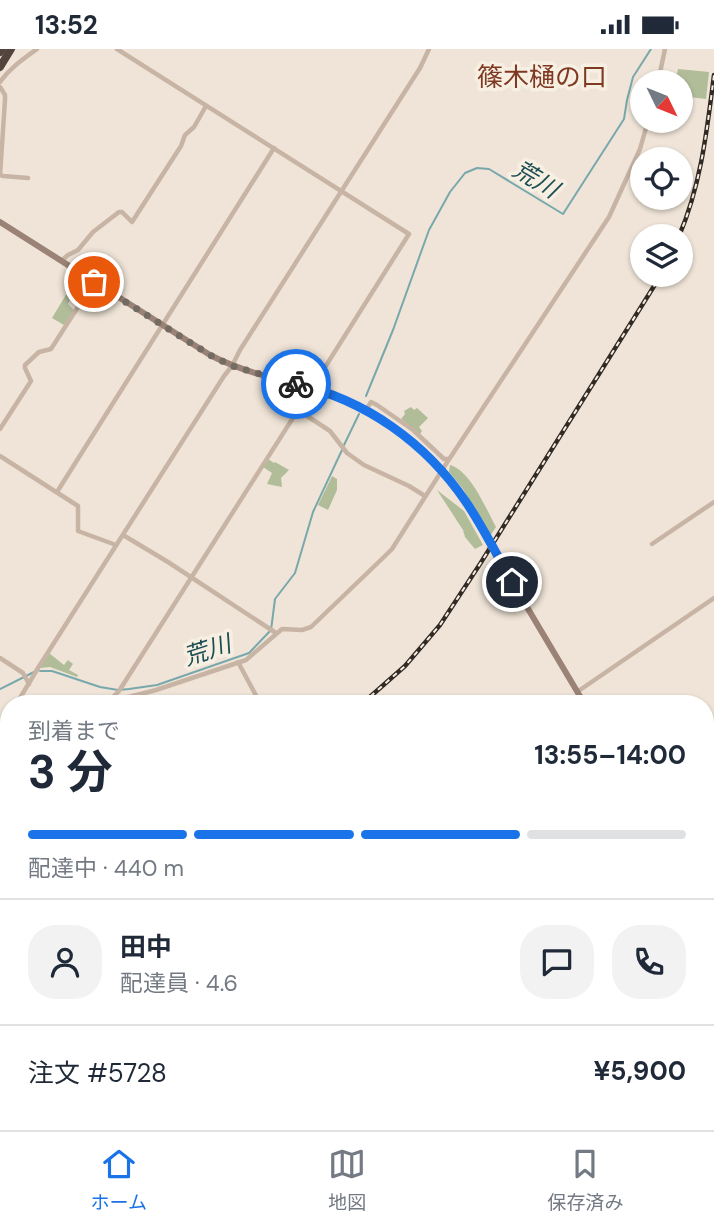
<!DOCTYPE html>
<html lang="ja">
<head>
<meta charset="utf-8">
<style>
	:root { --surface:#fff; --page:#f2f2f3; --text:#1f2937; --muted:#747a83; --line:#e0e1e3; --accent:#1a73e8 }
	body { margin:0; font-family:"DM Sans","Noto Sans JP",sans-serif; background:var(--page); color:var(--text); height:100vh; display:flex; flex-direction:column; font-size:26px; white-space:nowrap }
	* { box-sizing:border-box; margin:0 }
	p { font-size:23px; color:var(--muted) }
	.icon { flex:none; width:38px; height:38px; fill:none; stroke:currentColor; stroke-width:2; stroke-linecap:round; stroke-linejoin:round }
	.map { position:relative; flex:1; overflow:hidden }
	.side { position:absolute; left:0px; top:646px; width:714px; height:436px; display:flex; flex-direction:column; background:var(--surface); border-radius:28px 28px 0 0; box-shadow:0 2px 5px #0004 }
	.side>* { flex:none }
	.needle { width:46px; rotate:133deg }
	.buttons { position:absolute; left:630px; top:21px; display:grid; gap:14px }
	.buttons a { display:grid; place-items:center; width:63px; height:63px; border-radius:50%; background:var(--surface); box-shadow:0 2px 5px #0004; font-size:35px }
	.pin { position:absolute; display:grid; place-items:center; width:60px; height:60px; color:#fff; margin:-30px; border:4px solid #fff; border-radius:50%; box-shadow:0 2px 7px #0007 }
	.courier { position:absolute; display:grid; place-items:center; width:70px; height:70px; margin:-35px; border:5px solid #1a73e8; border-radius:50%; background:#fff; color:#222; box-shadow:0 2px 9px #0007 }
	.summary em { font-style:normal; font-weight:700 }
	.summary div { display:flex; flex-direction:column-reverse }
	.summary { display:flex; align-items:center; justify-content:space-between; height:119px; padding:0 28px }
	h1 { font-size:46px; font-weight:700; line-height:52px }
	.bar { display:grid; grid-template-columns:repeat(4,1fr); gap:10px 7px; align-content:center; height:84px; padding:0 28px }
	.bar i { height:9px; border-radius:5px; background:var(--line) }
	.bar .active { background:var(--accent) }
	.bar p { grid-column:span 4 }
	.line { display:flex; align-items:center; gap:18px; padding:0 28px; border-top:2px solid var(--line) }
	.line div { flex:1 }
	.round { display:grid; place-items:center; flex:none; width:74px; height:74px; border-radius:28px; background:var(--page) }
	.status { display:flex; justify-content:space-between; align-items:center; height:49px; padding:0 35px; background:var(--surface); direction:ltr }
	.status svg { height:19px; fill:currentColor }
	.menu { display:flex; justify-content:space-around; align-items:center; height:98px; border-top:2px solid var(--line); background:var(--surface); font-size:19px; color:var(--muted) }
	.menu a { display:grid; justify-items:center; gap:4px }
	.menu .active { color:var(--accent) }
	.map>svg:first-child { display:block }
	.green { fill:#b1bd99 }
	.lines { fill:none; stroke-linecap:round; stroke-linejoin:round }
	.stream { stroke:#78a8ab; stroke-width:2 }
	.street { stroke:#c7b4a4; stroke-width:4.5 }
	.secondary { stroke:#9a8376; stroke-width:6 }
	.highway { stroke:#53443d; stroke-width:8 }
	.rail-casing { stroke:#322a25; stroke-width:4.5 }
	.rail { stroke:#f8efe3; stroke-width:2; stroke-dasharray:5; stroke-linecap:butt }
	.secondary-bridge { stroke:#9a8376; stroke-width:6 }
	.done { stroke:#746b63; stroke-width:7; stroke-dasharray:0 12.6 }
	.route { stroke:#1a73e8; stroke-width:9 }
	.labels { text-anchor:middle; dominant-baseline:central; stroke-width:7; stroke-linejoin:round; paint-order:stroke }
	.water-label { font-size:24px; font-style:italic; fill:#1d4e52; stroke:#f8efe3 }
	.quarter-label { font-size:26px; fill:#7e3922; stroke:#f8efe3 }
</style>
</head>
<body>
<div class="status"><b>13:52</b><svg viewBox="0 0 49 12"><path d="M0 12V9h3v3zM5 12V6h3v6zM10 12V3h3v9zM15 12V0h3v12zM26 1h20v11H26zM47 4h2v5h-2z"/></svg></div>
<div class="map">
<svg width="714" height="1081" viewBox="0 0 714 1081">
	<rect width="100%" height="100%" fill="#efe4d7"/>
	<g class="green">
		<polygon points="678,20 709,23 706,50 681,47 681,33 675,33"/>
		<polygon points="67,244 72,247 68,255 74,261 64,276 52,269"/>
		<polygon points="411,358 414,361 417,359 428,369 419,378 422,382 420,385 401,370 405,365 404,362"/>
		<polygon points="268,410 274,414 275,413 289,421 281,429 282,438 267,435 272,424 263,418"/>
		<path d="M450,416C471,422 486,460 496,478L490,487L463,440L449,423Z"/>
		<polygon points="332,427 337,430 337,441 328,461 318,456"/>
		<polygon points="437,441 464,462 483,496 475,500 465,488 463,481"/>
		<polygon points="49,604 64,616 68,611 73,615 69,621 78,626 77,628 50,618 39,619"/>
		<polygon points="0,719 9,724 9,783 0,781"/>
	</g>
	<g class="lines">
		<g class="stream">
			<polyline points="366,347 393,281 429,181 450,143 465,124 477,119 489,120 563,165 624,70 627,51 633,28 651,0"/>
			<polyline points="344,396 359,365"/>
			<polyline points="40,622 52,622 100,638 118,641 129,640 157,636 249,604 271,581 275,550 295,524 313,463 342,401"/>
			<polyline points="0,640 34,623"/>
			<polyline points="705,702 714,696"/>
			<polyline points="0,787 9,788"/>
		</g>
		<g class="street">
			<polyline points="117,0 409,185 298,361 330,382 347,404 364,416 409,437 425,447"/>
			<path d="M0,33C10,19 23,10 37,0"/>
			<polyline points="658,33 665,0"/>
			<polyline points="0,38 5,46 5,51 0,126 3,127 28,129"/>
			<polyline points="61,212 68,206 78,201 93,183 119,163 122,163 132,173 181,97 185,86 194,78 206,57"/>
			<polyline points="366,361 371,353 377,356 413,381 444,410 449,410"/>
			<polyline points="0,380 31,332 25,319 25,316 39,303 51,300 94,233"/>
			<polyline points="0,407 78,457 78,482 116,496"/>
			<polyline points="57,443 274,99"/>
			<polyline points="123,486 168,513 276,584"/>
			<polyline points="652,495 714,453"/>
			<polyline points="0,609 23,624 29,635"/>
			<polyline points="238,613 260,654"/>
			<polyline points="577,643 714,549"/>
			<polyline points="113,648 119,642 298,361"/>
			<polyline points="17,654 38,619 224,327 232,317 240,301 420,19 429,0"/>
			<polyline points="77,654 125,649 156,641 246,611 282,580 302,581 311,578 386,506 392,500 446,415 609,168 640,100 648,72"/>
			<polyline points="0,683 9,668"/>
			<polyline points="705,749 714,743"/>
			<polyline points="0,791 9,793"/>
			<polyline points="705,946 714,940"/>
			<polyline points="0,972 9,978"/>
			<polyline points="149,1073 161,1081"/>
			<polyline points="77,1081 89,1073"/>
			<polyline points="507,1081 519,1073"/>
		</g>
		<g class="secondary">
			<path d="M0,173L210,306C231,317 253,324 276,330C288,333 301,335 313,339C362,355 404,381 440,419"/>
			<polyline points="446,426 467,454 488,492"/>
			<polyline points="499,511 584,654"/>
			<polyline points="705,832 714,845"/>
		</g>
		<g class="highway">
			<polyline points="0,3 2,0"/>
			<polyline points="0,18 11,0"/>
			<polyline points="0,941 9,947"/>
			<polyline points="0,951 9,957"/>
			<polyline points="178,1073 189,1081"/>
			<polyline points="191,1073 203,1081"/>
		</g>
		<defs>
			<g id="rail">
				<path d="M679,187C701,136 707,81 714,26"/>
				<polyline points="363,654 405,617 440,576 480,515 661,226"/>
				<polyline points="0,906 9,900"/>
			</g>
		</defs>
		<use href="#rail" class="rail-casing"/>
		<use href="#rail" class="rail"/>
		<g class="secondary-bridge">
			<polyline points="440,419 446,426"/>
			<polyline points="488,492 499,511"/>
		</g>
	</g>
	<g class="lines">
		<polyline class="done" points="94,233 210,306 232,317 296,335"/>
		<path class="route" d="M296,335C366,351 426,394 466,453C483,478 497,506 512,533"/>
	</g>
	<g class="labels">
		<g class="water-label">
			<text transform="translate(536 130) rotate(31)">荒川</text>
			<text transform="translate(207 601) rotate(-18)">荒川</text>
		</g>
		<g class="quarter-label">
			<text x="542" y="28">篠木樋の口</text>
		</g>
	</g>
</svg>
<div class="buttons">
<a><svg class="needle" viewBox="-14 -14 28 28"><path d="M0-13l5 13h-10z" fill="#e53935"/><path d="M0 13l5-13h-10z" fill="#747a83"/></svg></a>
<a><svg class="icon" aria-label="locate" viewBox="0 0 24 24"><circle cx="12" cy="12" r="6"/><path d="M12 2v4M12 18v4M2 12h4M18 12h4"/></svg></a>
<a><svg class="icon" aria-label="layers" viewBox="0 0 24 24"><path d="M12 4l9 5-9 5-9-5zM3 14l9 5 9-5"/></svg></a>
</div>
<div class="pin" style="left:94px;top:233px;background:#ea580c"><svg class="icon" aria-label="bag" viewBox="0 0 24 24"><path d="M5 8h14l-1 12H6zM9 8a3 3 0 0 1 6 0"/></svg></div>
<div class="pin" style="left:512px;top:533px;background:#1f2937"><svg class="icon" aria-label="home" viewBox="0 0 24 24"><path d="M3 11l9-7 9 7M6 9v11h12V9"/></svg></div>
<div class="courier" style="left:296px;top:335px"><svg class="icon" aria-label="bike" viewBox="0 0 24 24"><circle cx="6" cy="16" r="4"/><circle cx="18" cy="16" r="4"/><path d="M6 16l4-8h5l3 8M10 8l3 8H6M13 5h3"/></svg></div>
<section class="side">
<div class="summary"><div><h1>3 分</h1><p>到着まで</p></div><em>13:55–14:00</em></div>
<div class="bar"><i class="active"></i><i class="active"></i><i class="active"></i><i></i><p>配達中 · 440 m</p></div>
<div class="line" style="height:126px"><a class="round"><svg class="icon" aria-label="person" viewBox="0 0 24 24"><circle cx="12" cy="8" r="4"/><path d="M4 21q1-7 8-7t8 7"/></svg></a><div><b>田中</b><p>配達員 · 4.6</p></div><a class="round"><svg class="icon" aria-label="chat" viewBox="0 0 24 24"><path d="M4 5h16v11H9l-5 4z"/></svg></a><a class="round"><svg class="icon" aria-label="phone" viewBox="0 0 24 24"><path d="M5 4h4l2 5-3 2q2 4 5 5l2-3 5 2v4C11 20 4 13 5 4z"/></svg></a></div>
<div class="line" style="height:91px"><div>注文 #5728</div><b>¥5,900</b></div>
</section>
</div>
<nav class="menu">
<a class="active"><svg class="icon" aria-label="home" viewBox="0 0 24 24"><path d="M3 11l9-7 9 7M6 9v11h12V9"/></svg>ホーム</a>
<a><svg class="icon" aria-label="map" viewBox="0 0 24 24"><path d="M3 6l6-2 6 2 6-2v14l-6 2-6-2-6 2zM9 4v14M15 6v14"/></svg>地図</a>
<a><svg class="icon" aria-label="saved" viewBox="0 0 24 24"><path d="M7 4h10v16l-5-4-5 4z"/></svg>保存済み</a>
</nav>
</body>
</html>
